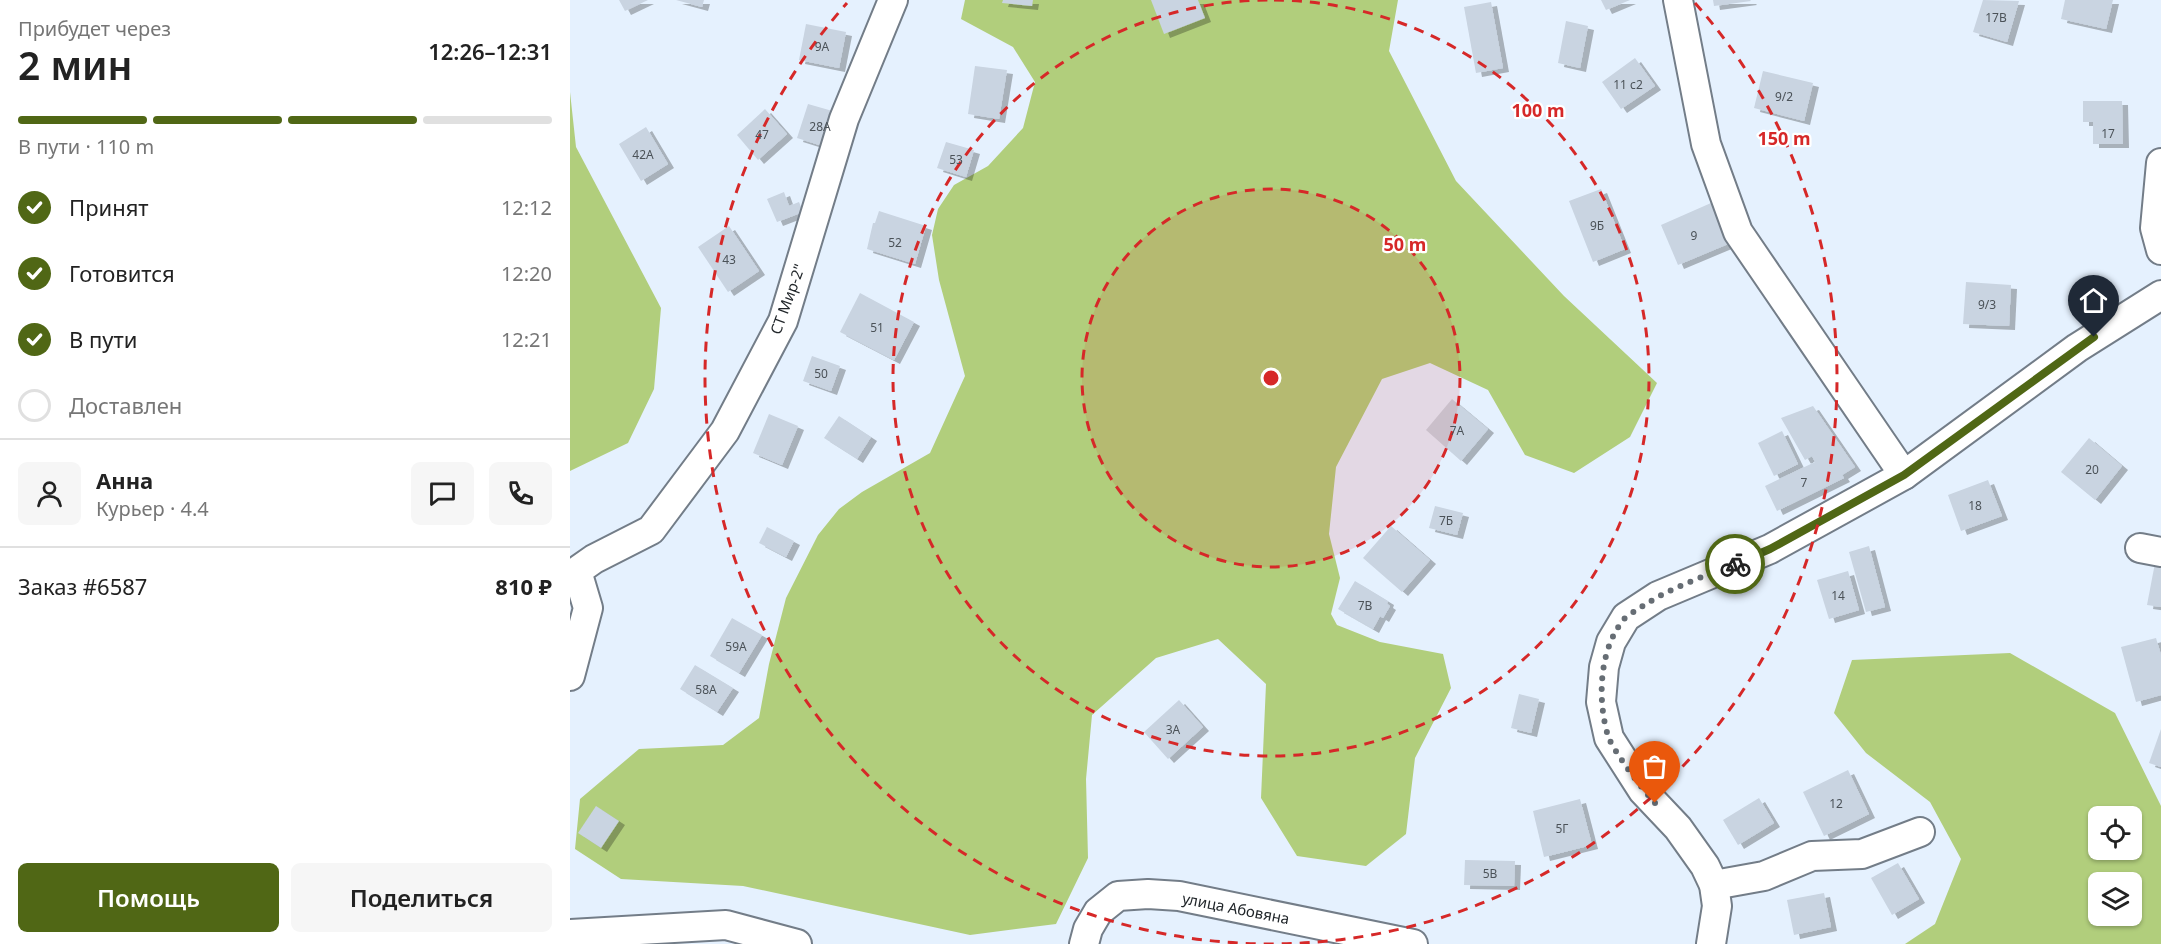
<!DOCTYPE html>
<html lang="ru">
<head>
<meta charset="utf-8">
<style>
	:root { --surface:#fff; --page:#f6f6f6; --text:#222; --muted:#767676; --line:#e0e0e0; --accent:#506715 }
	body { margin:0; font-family:"Noto Sans",sans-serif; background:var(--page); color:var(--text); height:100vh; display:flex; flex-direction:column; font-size:22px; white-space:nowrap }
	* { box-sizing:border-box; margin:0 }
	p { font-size:20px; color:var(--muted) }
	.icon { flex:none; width:33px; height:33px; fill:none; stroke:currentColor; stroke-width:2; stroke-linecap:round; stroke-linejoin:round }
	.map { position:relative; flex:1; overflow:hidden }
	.details { display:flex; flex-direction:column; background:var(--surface); width:570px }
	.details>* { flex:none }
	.controls { position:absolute; left:1518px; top:806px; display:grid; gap:12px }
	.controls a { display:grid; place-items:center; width:54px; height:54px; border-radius:9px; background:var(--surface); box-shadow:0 2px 4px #0004; font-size:30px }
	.pin { position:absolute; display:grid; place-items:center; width:51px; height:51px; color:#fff; margin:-62px -26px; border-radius:50% 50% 50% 0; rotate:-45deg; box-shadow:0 0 6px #0007 }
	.pin .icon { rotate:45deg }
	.courier { position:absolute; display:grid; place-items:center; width:60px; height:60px; margin:-30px; border:4px solid #506715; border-radius:50%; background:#fff; color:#222; box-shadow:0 2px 8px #0007 }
	.headline em { font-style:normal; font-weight:600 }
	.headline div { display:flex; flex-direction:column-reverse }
	.headline { display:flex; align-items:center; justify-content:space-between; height:102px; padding:0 18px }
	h1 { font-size:39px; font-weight:600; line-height:45px }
	.bar { display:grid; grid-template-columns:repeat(4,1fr); gap:9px 6px; align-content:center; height:72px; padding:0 18px }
	.bar i { height:8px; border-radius:4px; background:var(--line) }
	.bar .on { background:var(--accent) }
	.bar p { grid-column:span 4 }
	.line { display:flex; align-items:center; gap:15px; padding:0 18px; border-top:2px solid var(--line) }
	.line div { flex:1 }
	.round { display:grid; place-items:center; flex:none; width:63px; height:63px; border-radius:9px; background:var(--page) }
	ol { padding:0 18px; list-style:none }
	li { display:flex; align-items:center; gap:18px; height:66px }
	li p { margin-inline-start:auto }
	li .icon { padding:6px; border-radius:50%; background:var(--accent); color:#fff; stroke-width:4 }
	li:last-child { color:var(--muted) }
	li i { width:33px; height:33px; border:3px solid var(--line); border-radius:50% }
	.primary-button { display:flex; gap:12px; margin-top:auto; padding:12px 18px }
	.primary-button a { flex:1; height:69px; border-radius:9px; background:var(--accent); color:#fff; font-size:24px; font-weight:600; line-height:69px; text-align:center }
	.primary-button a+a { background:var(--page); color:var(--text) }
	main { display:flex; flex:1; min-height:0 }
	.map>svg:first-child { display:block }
	.forest { fill:#b1ce7c; fill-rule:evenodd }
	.building { fill:#c9d4e1; filter:url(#shadow) }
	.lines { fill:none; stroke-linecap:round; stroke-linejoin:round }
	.minor-casing { stroke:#737d88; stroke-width:32 }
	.minor { stroke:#fff; stroke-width:28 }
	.done { stroke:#666d74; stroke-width:6; stroke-dasharray:0 10.8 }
	.route { stroke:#506715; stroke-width:8 }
	.ring { fill:none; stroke:#d62828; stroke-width:3; stroke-dasharray:10 8 }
	.labels { text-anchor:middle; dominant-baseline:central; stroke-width:4.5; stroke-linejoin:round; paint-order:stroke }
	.number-label { font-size:12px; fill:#4b5258 }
	.street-label { font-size:15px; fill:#21262a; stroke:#fff }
	.centre { fill:#d62828; stroke:#fff; stroke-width:3 }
	.ring-label { font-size:18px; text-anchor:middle; font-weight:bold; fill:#d62828; stroke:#fff; stroke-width:4.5; stroke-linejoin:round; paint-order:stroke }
</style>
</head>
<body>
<main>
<section class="details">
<div class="headline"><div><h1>2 мин</h1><p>Прибудет через</p></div><em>12:26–12:31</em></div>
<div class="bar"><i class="on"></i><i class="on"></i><i class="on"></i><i></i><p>В пути · 110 m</p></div>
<ol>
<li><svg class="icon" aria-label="check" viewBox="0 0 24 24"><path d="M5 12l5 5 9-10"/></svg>Принят<p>12:12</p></li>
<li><svg class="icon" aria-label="check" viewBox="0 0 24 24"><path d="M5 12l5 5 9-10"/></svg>Готовится<p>12:20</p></li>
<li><svg class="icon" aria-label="check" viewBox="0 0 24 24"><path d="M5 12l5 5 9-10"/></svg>В пути<p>12:21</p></li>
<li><i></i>Доставлен</li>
</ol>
<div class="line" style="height:108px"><a class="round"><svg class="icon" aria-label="person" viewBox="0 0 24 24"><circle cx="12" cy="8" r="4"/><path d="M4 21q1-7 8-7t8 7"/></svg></a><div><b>Анна</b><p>Курьер · 4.4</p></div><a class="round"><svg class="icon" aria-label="chat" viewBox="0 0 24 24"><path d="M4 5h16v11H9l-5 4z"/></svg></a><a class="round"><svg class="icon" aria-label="phone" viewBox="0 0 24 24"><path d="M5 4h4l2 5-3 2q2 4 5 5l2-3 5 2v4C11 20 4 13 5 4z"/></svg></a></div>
<div class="line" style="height:78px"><div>Заказ #6587</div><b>810 ₽</b></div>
<div class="primary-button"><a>Помощь</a><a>Поделиться</a></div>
</section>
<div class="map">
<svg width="1591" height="944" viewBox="0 0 1591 944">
	<defs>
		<filter id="shadow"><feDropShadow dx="6" dy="4" stdDeviation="0" flood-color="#0004"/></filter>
	</defs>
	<rect width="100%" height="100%" fill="#e5f1fe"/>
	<g class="forest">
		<polygon points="395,0 828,0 819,51 886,181 994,296 1087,383 1060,437 1004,473 955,455 918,390 860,363 812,379 766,467 759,534 770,578 761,614 767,625 810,642 873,654 881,688 845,758 836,834 796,866 727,856 691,798 696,684 648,639 586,658 522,715 516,779 518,858 486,924 400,935 173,886 51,879 5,849 10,799 69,749 153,745 189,718 199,664 216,598 248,535 269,509 292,492 360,453 395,376 369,280 362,235 368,209 384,185 418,166 453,128 465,82 443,47 391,19"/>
		<polygon points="0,92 6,147 91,308 84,389 58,443 0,471"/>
		<path d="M1440,653L1545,713L1591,806V944H1335L1365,924L1391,859L1360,802L1296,753L1264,713L1282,660ZM1528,816H1562V849H1528ZM1528,882H1562V915H1528Z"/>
	</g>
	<g class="building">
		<polygon points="49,0 78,0 55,11"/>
		<polygon points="106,0 134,0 132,7"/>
		<polygon points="433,0 463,0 462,6 432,3"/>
		<polygon points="581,0 628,0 635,18 594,34"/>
		<polygon points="1031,0 1060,0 1036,10"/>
		<polygon points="1143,0 1180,0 1181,1 1144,6"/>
		<polygon points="1413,0 1449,1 1437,42 1403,32"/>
		<polygon points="1495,0 1543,0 1536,29 1491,19"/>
		<polygon points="921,2 933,68 906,73 894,7"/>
		<polygon points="996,21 1018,26 1010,68 988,63"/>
		<polygon points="236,24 276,32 269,68 229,60"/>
		<polygon points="1065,58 1085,86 1051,109 1032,82"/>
		<polygon points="405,66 437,70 429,119 398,114"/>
		<polygon points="1193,71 1243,83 1234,121 1184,108"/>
		<polygon points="1513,101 1552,101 1553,144 1523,144 1523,122 1513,122"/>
		<polygon points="238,104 273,114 262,149 227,138"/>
		<polygon points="195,109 217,134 188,160 167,135"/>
		<polygon points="76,127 98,164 71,181 49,144"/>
		<polygon points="376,142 404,150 396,177 367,168"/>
		<polygon points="1031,189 1055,249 1023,262 999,201"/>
		<polygon points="214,192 219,206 229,202 233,212 207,222 197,199"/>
		<polygon points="1141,203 1158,244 1108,265 1091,225"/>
		<polygon points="309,211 356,226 345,264 297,249 303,223 305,223"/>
		<polygon points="159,226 189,271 158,292 128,247"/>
		<polygon points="1396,282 1441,285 1439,326 1393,324"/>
		<polygon points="290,293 344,322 324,360 270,332"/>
		<polygon points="242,356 270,366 261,391 233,381"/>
		<polygon points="882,399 918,429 891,461 856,430"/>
		<polygon points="1243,406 1285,467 1272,475 1274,478 1207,511 1195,486 1245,462 1242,456 1235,460 1211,418"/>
		<polygon points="199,414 228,426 212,465 183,453"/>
		<polygon points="269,416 301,437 287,459 254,438"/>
		<polygon points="1212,431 1228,464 1204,476 1188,443"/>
		<polygon points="1519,438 1552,466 1525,500 1491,472"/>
		<polygon points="1418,480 1432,516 1391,531 1378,495"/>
		<polygon points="865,506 893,513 887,535 859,528"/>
		<polygon points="821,526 860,560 832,592 793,558"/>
		<polygon points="197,527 224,541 216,557 189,543"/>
		<polygon points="1299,546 1315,607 1296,612 1279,552"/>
		<polygon points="1585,563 1591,564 1591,607 1577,605"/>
		<polygon points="1278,571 1289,610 1259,619 1247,580"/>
		<polygon points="785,581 818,601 817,604 820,606 813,618 810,616 803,629 768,609"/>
		<polygon points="162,618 192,635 169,673 140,656"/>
		<polygon points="1586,638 1591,655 1591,695 1566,702 1551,647"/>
		<polygon points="125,665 163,688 147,712 110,689"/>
		<polygon points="949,694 969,699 961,733 941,728"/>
		<polygon points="609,700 633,727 598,759 574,732"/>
		<polygon points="1591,729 1591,767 1579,763"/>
		<polygon points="1278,770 1299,814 1254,836 1233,792"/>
		<polygon points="1189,798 1204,823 1168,845 1153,820"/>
		<polygon points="1010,799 1022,845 974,857 963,811"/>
		<polygon points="26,806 49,821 31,848 8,833"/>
		<polygon points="895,860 945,861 944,886 894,885"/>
		<polygon points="1328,863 1349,899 1322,915 1301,878"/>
		<polygon points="1254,893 1261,927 1224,935 1217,900"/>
	</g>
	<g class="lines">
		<defs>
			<g id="minor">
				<polyline points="1108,0 1136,144 1168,232 1334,475"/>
				<polyline points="1591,163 1585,228 1591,250"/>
				<polyline points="1570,548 1591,552"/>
				<polyline points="0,676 18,608 7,571 24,559 81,530 155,431 213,321 274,119 323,0"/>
				<polyline points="1144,885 1194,876 1242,856 1292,854 1350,832"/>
				<polyline points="0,934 156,925 227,944"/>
				<polyline points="514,944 518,929 528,912 548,896 578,894 609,896 843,944"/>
				<polyline points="1141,944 1147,906 1144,885 1135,866 1108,828 1073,791 1039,738 1031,702 1034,667 1041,642 1056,617 1088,596 1200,549 1334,475 1507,348 1591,295"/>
			</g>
		</defs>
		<use href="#minor" class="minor-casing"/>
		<use href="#minor" class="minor"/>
	</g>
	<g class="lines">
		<path class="done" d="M1085,803C1073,790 1043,751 1038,736C1027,699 1029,648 1055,618C1059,614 1066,611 1070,608C1099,588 1133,577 1165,564"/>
		<polyline class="route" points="1165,564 1200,549 1334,475 1524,337"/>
	</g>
	<circle cx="701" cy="378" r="189" fill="#d62828" fill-opacity=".12"/>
	<g class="ring">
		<circle cx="701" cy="378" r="189"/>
		<path d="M704 0A378 378 0 1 1 698 0"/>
		<path d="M1125 3A566 566 0 1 1 277 3"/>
	</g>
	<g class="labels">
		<g class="number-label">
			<text x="1426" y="17">17В</text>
			<text x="252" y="46">9А</text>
			<text x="1058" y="84">11 с2</text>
			<text x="1214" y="96">9/2</text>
			<text x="250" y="126">28А</text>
			<text x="1538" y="133">17</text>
			<text x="192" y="134">47</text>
			<text x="73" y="154">42А</text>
			<text x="386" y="159">53</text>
			<text x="1027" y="225">9Б</text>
			<text x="1124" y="235">9</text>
			<text x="325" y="242">52</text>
			<text x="159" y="259">43</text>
			<text x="1417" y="304">9/3</text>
			<text x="307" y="327">51</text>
			<text x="251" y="373">50</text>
			<text x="887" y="430">7А</text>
			<text x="1522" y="469">20</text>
			<text x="1234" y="482">7</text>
			<text x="1405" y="505">18</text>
			<text x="876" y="520">7Б</text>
			<text x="1268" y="595">14</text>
			<text x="795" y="605">7В</text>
			<text x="166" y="646">59А</text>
			<text x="136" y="689">58А</text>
			<text x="603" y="729">3А</text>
			<text x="1266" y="803">12</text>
			<text x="992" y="828">5Г</text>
			<text x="920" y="873">5В</text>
		</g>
		<g class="street-label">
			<text transform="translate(217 299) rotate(-70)">СТ Мир-2"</text>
			<text transform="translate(666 908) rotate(11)">улица Абовяна</text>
		</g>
	</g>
	<circle cx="701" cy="378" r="9" class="centre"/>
	<g class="ring-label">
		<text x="968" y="117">100 m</text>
		<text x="1214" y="145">150 m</text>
		<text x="835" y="251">50 m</text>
	</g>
</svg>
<div class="controls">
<a><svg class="icon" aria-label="locate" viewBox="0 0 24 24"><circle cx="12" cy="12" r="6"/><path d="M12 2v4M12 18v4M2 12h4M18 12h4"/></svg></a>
<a><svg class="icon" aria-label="layers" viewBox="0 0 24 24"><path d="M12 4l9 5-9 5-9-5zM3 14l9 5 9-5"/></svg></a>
</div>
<div class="pin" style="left:1085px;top:803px;background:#ea580c"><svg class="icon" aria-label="bag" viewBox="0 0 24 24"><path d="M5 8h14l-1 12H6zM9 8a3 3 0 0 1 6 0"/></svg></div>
<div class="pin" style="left:1524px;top:337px;background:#1f2937"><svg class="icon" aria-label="home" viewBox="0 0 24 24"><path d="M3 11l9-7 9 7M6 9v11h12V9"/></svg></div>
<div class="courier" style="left:1165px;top:564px"><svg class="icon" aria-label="bike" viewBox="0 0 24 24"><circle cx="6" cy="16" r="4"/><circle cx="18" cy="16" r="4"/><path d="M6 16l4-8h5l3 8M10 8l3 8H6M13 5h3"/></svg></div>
</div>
</main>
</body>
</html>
